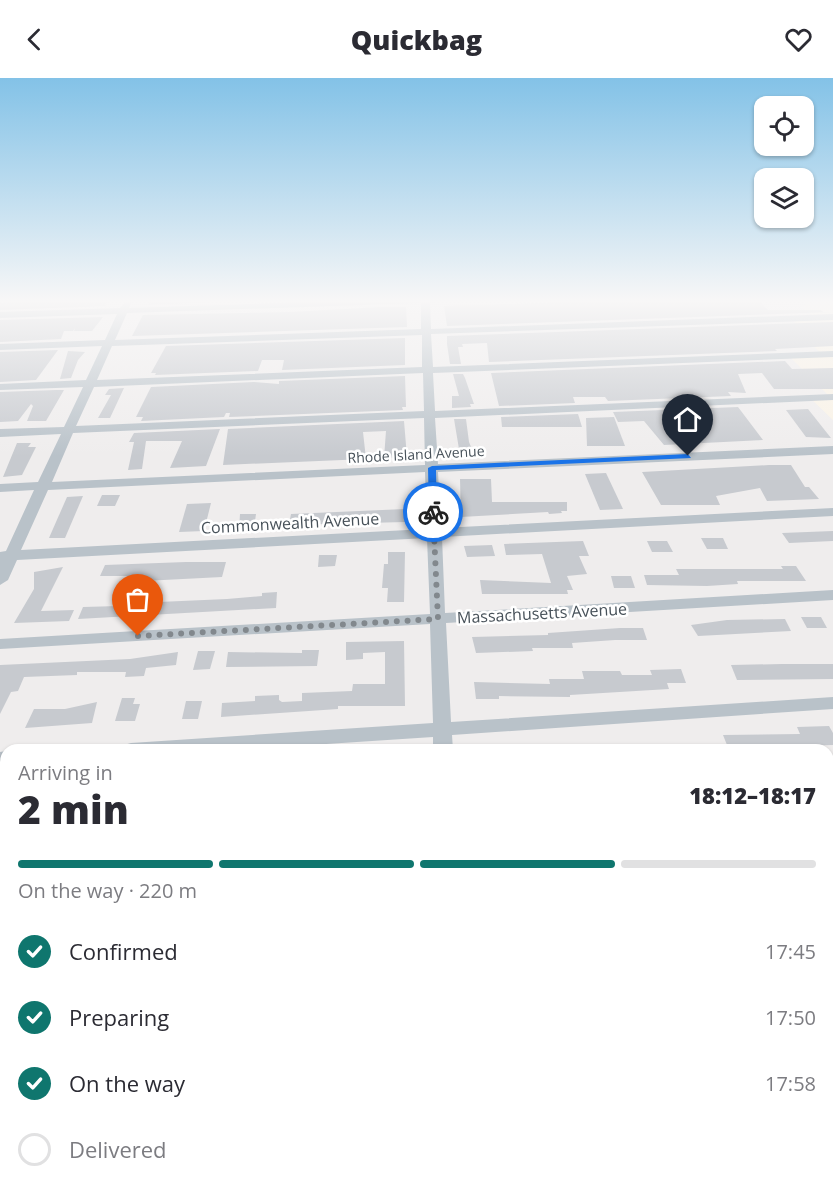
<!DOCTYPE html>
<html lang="en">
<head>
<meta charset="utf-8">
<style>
	:root { --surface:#fff; --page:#f7f7f7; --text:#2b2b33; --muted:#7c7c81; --line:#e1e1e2; --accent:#0f766e }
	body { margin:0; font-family:"Open Sans",sans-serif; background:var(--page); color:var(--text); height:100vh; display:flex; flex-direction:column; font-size:22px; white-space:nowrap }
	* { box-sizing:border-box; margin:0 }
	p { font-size:20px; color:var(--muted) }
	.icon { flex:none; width:33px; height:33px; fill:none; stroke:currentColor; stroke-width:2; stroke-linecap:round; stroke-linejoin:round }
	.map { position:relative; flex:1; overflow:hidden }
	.details { position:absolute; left:0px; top:666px; width:834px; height:450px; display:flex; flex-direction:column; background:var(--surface); border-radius:18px 18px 0 0; box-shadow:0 2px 4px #0004 }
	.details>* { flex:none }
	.fabs { position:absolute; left:754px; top:18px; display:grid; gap:12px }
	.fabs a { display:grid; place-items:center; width:60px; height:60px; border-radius:12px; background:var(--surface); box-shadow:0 2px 4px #0004; font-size:30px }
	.pin { position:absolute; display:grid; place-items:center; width:51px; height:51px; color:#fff; margin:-62px -26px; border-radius:50% 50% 50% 0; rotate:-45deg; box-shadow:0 0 6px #0007 }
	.pin .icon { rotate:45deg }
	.courier { position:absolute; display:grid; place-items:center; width:60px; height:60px; margin:-30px; border:4px solid #1a73e8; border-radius:50%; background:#fff; color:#222; box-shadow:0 2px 8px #0007 }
	.summary em { font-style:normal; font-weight:800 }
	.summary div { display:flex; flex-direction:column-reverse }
	.summary { display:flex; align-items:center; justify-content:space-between; height:102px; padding:0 18px }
	h1 { font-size:39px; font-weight:800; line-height:45px }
	.bar { display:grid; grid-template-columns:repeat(4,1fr); gap:9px 6px; align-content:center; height:72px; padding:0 18px }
	.bar i { height:8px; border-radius:4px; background:var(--line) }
	.bar .selected { background:var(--accent) }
	.bar p { grid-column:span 4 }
	ol { padding:0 18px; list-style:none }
	li { display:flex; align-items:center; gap:18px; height:66px }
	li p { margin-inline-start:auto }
	li .icon { padding:6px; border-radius:50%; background:var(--accent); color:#fff; stroke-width:4 }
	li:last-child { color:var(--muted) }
	li i { width:33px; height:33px; border:3px solid var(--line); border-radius:50% }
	header { display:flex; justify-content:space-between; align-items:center; height:78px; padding:0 18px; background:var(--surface); font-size:27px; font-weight:800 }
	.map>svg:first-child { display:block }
	.commercial { fill:#faf3e6 }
	.building { fill:#c7cacf }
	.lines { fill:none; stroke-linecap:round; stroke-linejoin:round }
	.minor { fill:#b9c2c9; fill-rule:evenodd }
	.route { fill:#1a73e8 }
	.done { stroke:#82888d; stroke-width:6; stroke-dasharray:0 10.8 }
	.labels { text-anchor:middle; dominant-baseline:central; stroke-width:5; stroke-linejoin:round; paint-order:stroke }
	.far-street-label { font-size:14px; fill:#475159; stroke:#fff }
	.street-label { font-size:16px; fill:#475159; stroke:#fff }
</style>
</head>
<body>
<header><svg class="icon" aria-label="back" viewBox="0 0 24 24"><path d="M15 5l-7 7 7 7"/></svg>Quickbag<svg class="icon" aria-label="heart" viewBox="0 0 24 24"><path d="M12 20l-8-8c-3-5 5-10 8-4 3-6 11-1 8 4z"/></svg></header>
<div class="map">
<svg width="833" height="1116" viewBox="0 0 833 1116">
	<rect width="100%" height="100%" fill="#efeded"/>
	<polygon class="commercial" points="801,222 833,222 833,342 809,319 828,317 790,279 820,274 807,263 813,262 792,242 815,240 800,227 807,227"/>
	<g class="building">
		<polygon points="40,222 108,222 105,228 0,232 0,225"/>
		<polygon points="151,222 259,222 148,227"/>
		<polygon points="625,222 758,222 768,232 821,232 823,234 833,234 447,248 444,228"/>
		<polygon points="380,229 406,229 407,249 132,258 143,237 290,234"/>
		<polygon points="103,239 92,253 74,253 75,250 73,253 64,253 61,261 0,264 0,242"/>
		<polygon points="833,244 833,268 775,271 777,273 489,284 487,265 462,266 463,269 458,269 461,286 450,286 447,266 447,258"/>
		<polygon points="405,260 405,287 282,292 284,282 262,282 258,293 155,297 156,295 151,295 166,268"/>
		<polygon points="58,272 36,302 0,304 0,274"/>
		<polygon points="68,273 85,274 78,282 71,300 60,301"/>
		<polygon points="785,283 792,291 833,290 833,311 774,311 762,295 738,296 746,315 728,314 731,318 608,323 605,319 573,319 575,325 499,328 491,295"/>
		<polygon points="453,296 463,296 465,300 474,326 470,326 471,329 452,330 452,318 459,318"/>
		<polygon points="405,298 406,329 402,329 403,332 229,339 230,335 226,335 224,339 141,343 143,339 136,339 151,309 254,304 279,306 279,303"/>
		<polygon points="124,310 110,340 98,340 111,317 105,317 109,311"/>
		<polygon points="56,312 64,312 46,343 27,343 33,328 31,326 18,343 0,344 0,314"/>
		<polygon points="738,329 763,362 664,367 644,343 618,344 613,334"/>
		<polygon points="808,331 831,360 806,359 786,332"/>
		<polygon points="578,336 582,349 502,349 501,339"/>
		<polygon points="614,339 625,368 587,368 586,340"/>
		<polygon points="454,341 466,341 469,364 474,376 460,377"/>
		<polygon points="404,343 407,379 384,380 386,353 363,354 366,381 223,387 228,351"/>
		<polygon points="220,351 206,388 170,390 182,363 146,363 142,391 128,392 134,364 129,364 134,355"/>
		<polygon points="17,365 31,365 28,369 36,369 22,397 3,399"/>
		<polygon points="769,387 791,387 805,409 809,409 819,421 767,423 760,410 716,418 720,427 661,427 642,394"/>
		<polygon points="606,395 623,431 600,432 585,396"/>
		<polygon points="460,401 491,401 492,424 567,424 567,433 561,433 562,435 549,436 548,434 461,439"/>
		<polygon points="102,417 120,417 115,428 97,428"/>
		<polygon points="83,418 65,460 49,460 67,419"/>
		<polygon points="211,425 204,453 179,454 187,426"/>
		<polygon points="405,431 405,444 289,447 291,436"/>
		<polygon points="240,436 256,436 254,450 239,451"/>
		<polygon points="833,453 833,463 789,465 782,455"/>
		<polygon points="701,460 723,460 728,471 707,471"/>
		<polygon points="583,463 589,478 579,478 587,496 567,498 573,512 567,512 568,516 482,516 480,502 551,505 542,476 506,477 504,466"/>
		<polygon points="647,463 667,463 673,474 652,474"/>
		<polygon points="492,467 495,478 467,479 464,468"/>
		<polygon points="388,474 405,474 404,524 387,524 388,510 382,510 384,486 388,486"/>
		<polygon points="319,477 337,477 335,488 318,489"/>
		<polygon points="186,484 226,484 222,499 144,503 146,498 100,498 105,487"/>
		<polygon points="781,488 796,488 806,503 737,503 738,506 707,508 647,507 644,497 679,497 676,491 783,491"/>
		<polygon points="63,489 41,533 74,532 69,543 14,545 34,511 34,494"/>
		<polygon points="611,498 631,498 635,510 614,510"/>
		<polygon points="277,514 276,530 78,541 83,529 119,528 120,522 137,521 136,525 227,521 262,518 262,515"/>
		<polygon points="801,539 821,539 827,550 807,550"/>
		<polygon points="785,541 791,553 698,558 691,547 727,542"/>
		<polygon points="620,550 643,550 647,562 615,562 572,565 573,570 532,570 533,573 476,575 472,559 548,557 548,555"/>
		<polygon points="404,563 405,628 338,628 338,631 221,639 222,625 255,623 255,618 279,617 279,622 282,624 302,623 302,615 352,613 353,606 385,606 385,574 363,575 363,581 346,582 346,564"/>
		<polygon points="302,572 319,572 317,588 226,589 228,574 302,575"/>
		<polygon points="198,573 215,573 210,591 193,592"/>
		<polygon points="178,574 176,587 146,590 144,598 125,599 126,594 77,594 77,597 24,599 18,613 11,614 0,636 0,587 130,581"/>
		<polygon points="782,586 833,586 833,601 737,602 731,587"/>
		<polygon points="681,591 686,605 667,605 669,611 570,617 570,619 499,618 499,621 476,621 474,604 550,606 549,601 584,601 582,593 620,593 622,597 652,597 650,592"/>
		<polygon points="122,620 135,620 133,626 140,626 135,643 115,643"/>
		<polygon points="186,623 202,623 198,641 182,641"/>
		<polygon points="97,624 92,645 25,650 34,631 65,631"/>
		<polygon points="829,648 833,655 833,667 795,668 796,672 729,672 723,657 800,656 797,649"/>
	</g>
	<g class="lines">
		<g class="minor">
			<path d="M362,222H448L430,225L431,251L833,236V242L431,256L433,289L833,273V279L433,295L435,333L833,316V322L435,340L438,386L833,368V376L438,394L441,450L833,430V438L442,459L445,535L833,512V522L446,545L451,644L833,619V631L452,657L453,672H433V659L235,672H121L124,667L131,665L433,645L430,546L0,571V561L430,536L427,460L17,482L8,502L0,507V474L6,473L34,412L0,414V406L38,404L61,356L0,359V351L64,349L83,309L0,312V306L86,302L102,268L0,272V266L105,262L117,236L0,240V234L120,230L127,222L131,225L129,230ZM421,225V251L115,262L127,235ZM422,257V289L97,302L112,268ZM423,295L424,333L76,348L94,309ZM424,340L425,387L52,404L73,355ZM425,394L427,451L21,472L48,412Z"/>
			<polygon points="6,673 6,687 0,688 0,674"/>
			<rect x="828" y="762" width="5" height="18"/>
			<rect x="0" y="827" width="6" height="20"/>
			<rect x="828" y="965" width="5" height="26"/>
			<polygon points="6,1049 6,1077 0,1078 0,1050"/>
			<polygon points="446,1110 474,1110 475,1116 445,1116"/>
		</g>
	</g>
	<linearGradient id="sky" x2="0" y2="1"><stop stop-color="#83c2e7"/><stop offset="0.59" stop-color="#f8f7f7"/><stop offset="1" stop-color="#f8f7f7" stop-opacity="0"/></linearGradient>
	<rect width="833" height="378" fill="url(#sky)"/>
	<polygon class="route" points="688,376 691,380 436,392 437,434 433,437 429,434 428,390 432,388"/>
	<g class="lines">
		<polyline class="done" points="138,558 438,541 433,434"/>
	</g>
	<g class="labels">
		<g class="far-street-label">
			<text transform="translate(416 376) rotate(-3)">Rhode Island Avenue</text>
		</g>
		<g class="street-label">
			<text transform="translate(290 445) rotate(-3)">Commonwealth Avenue</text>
			<text transform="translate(542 535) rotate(-3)">Massachusetts Avenue</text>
		</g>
	</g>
</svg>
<div class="fabs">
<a><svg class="icon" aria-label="locate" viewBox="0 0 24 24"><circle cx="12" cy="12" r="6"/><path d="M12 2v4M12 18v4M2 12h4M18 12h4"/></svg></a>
<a><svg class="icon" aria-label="layers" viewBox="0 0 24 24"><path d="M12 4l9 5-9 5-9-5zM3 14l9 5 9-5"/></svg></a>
</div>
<div class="pin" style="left:138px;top:558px;background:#ea580c"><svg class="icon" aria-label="bag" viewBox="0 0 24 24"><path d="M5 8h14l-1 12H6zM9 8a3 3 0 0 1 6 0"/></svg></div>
<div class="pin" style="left:688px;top:378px;background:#1f2937"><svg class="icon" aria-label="home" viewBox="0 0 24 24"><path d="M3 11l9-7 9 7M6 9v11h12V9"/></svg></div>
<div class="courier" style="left:433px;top:434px"><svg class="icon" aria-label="bike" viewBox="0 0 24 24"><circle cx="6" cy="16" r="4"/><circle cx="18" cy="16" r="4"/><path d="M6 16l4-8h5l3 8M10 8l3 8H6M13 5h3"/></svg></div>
<section class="details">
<div class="summary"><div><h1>2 min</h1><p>Arriving in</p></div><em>18:12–18:17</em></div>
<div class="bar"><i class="selected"></i><i class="selected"></i><i class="selected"></i><i></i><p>On the way · 220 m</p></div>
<ol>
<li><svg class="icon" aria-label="check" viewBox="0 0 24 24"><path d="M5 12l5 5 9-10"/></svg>Confirmed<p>17:45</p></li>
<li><svg class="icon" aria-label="check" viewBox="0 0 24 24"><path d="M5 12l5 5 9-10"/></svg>Preparing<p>17:50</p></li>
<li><svg class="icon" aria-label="check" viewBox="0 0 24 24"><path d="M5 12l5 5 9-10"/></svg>On the way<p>17:58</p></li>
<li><i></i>Delivered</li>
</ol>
</section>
</div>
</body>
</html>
